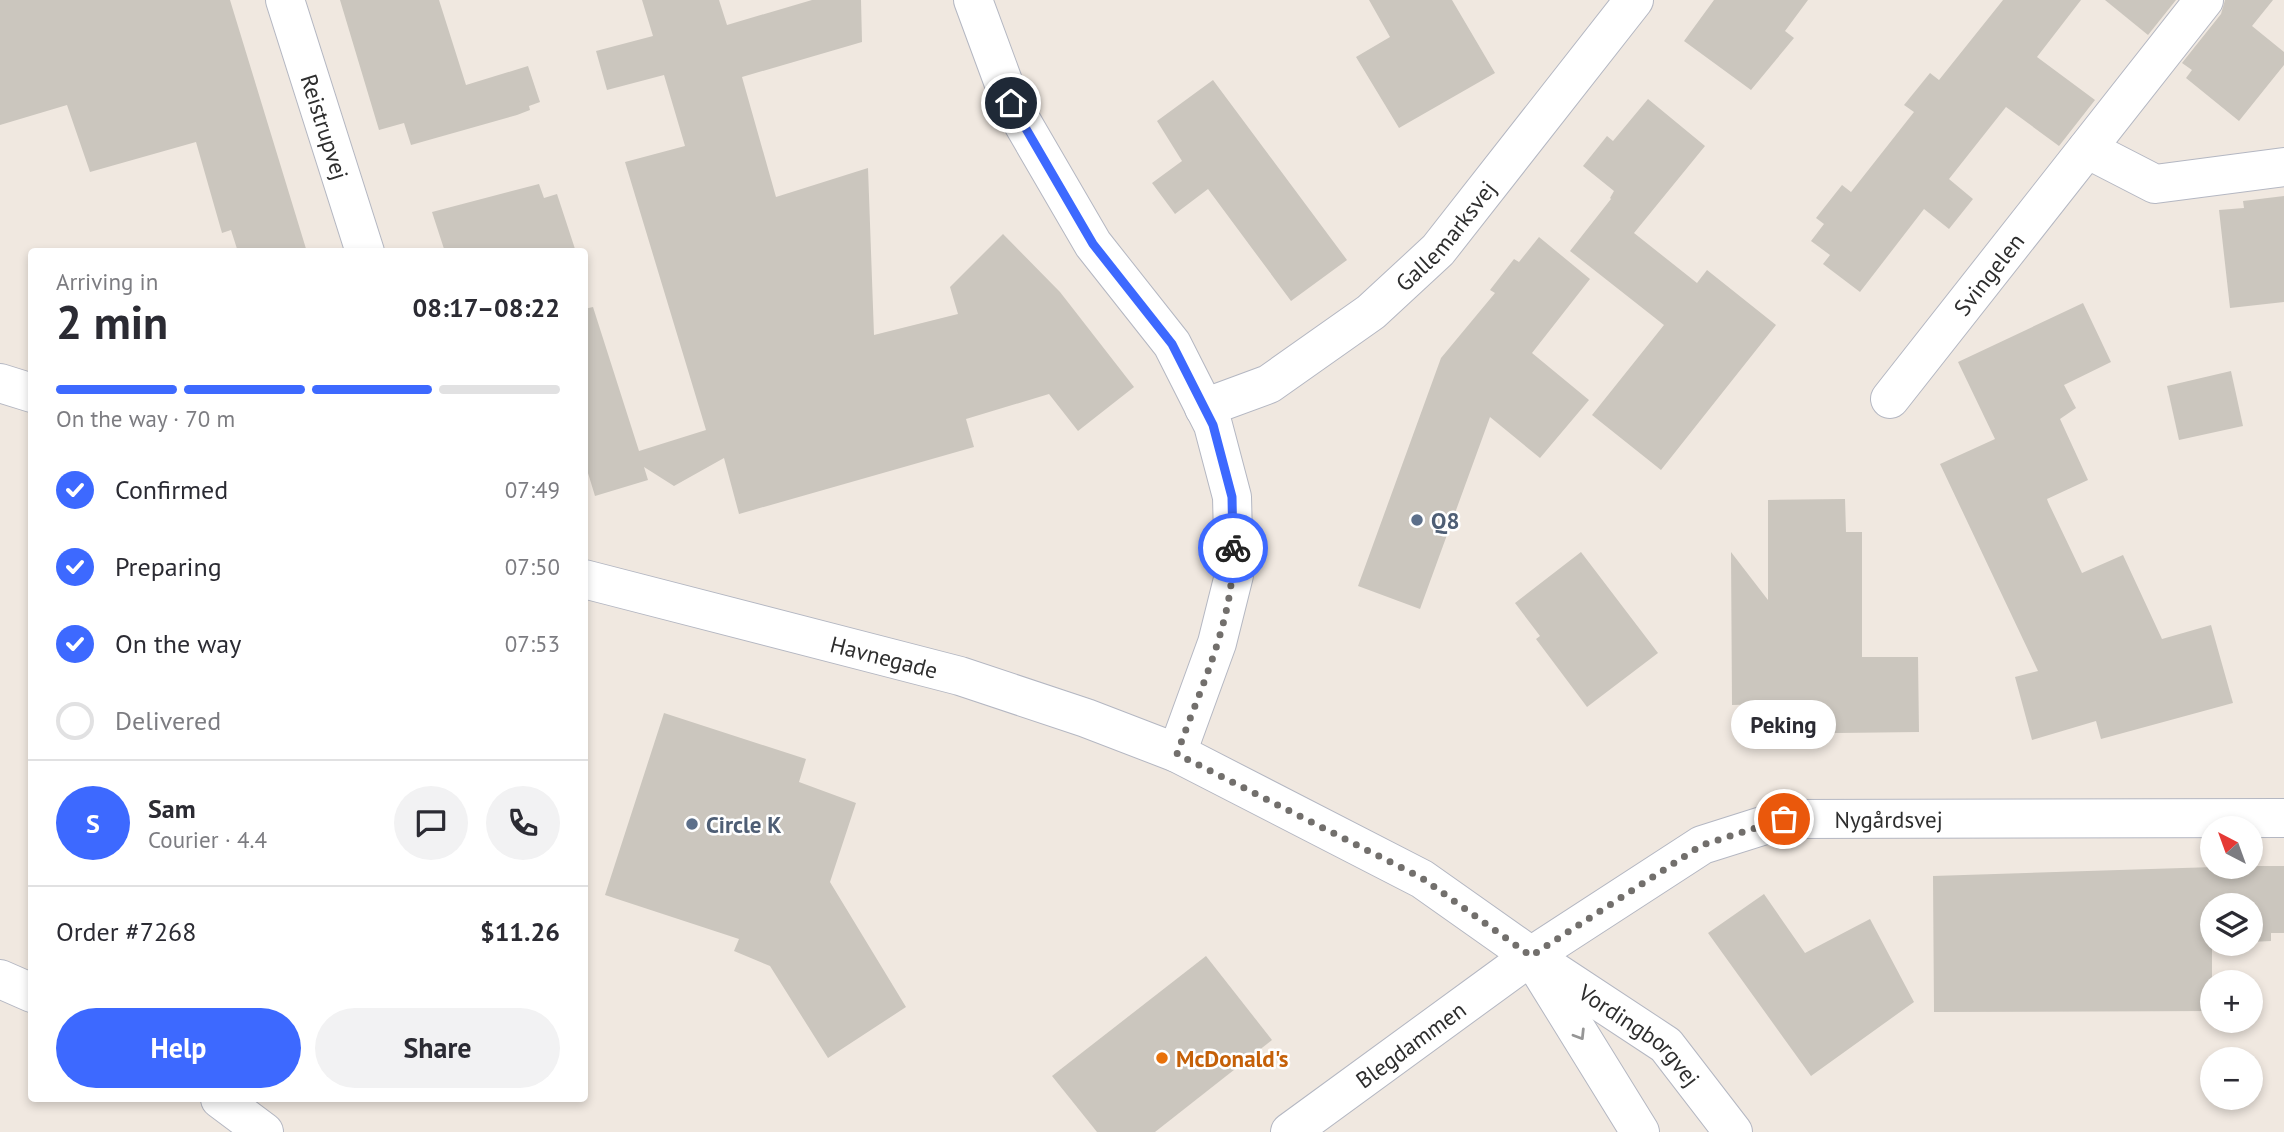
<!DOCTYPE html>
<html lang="en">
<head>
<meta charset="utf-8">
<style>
	:root { --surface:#fff; --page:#f2f2f3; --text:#2b2b33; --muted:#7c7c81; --line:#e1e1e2; --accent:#3d69ff }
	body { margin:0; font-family:"PT Sans",sans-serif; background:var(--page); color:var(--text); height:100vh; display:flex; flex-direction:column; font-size:26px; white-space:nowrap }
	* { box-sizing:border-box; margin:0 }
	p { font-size:23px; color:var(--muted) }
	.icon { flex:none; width:38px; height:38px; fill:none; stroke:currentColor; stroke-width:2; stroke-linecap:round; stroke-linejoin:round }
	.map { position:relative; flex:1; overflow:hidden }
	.sheet { position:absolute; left:28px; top:248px; width:560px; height:854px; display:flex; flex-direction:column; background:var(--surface); border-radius:7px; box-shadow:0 4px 10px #0003 }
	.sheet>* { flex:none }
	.needle { width:46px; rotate:319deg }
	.fabs { position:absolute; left:2200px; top:816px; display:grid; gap:14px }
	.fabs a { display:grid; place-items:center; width:63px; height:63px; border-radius:50%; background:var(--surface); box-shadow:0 4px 10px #0003; font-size:35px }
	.pin { position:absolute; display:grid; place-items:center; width:60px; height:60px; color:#fff; margin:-30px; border:4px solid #fff; border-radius:50%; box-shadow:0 2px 7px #0007 }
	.courier { position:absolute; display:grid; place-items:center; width:70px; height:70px; margin:-35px; border:5px solid #3d69ff; border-radius:50%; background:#fff; color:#222; box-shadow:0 2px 9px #0007 }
	.bubble { position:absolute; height:49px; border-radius:24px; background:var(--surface); box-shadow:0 4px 10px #0003; font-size:23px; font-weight:700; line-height:49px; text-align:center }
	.overview em { font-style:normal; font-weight:700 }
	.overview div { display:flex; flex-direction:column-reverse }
	.overview { display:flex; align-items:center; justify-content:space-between; height:119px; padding:0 28px }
	h1 { font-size:46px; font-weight:700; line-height:52px }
	.bar { display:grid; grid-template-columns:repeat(4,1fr); gap:10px 7px; align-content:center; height:84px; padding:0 28px }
	.bar i { height:9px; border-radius:5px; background:var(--line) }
	.bar .on { background:var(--accent) }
	.bar p { grid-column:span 4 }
	.line { display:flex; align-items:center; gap:18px; padding:0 28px; border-top:2px solid var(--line) }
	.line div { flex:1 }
	.round { display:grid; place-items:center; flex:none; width:74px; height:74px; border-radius:37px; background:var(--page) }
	ol { padding:0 28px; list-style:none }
	li { display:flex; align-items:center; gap:21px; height:77px }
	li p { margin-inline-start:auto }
	li .icon { padding:7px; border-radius:50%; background:var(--accent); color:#fff; stroke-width:4 }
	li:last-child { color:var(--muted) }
	li i { width:38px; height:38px; border:4px solid var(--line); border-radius:50% }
	.primary-button { display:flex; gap:14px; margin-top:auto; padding:14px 28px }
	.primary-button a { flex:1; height:80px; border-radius:42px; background:var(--accent); color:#fff; font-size:28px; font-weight:700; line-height:80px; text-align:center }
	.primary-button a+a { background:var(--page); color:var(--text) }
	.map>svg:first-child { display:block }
	.building { fill:#cbc6be }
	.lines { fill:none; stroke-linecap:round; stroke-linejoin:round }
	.minor-casing { stroke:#b4b7c2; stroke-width:40 }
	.tertiary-casing { stroke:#b4b7c2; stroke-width:40 }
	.secondary-casing { stroke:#b4b7c2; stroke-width:40 }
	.minor { stroke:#fff; stroke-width:38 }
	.tertiary { stroke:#fff; stroke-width:38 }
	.secondary { stroke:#fff; stroke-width:38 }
	.oneway { stroke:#969696 }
	.done { stroke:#726f6c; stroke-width:7; stroke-dasharray:0 12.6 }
	.route { stroke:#3d69ff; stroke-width:9 }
	.service-dot { fill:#5c6f8a; stroke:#fff; stroke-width:2.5 }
	.food-dot { fill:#e8710a; stroke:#fff; stroke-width:2.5 }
	.labels { text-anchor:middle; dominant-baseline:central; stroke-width:5; stroke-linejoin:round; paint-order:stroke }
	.street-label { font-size:23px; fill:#2e2e2e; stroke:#fff }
	.service-label { font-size:23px; font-weight:bold; fill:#4e5e75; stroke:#fff; text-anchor:start }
	.food-label { font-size:23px; font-weight:bold; fill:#c56008; stroke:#fff; text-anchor:start }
</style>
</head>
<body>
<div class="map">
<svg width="2284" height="1132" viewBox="0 0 2284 1132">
	<rect width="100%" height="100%" fill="#f0e8e0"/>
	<g class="building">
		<polygon points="0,0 230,0 307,252 238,252 231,230 222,233 196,142 90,172 67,105 0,125"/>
		<polygon points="340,0 439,0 466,85 528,66 540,102 529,106 530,110 517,115 411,145 404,123 379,130"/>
		<polygon points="642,0 719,0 727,25 812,0 861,0 862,42 742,77 776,197 868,168 874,335 958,314 950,287 1003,234 1060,292 1134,387 1078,431 1049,394 966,419 974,447 739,514 724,458 674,486 644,467 648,480 595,496 584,460 584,309 593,307 639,451 706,430 625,162 685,146 664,75 607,90 596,51 653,36"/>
		<polygon points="1369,0 1452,0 1495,73 1399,128 1356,57 1390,37"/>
		<polygon points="1714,0 1808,0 1785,31 1794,38 1751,90 1684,41"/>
		<polygon points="2003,0 2081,0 2037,57 2095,100 2059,146 2006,107 1949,179 1973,199 1949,229 1924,209 1860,292 1823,264 1830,255 1811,241 1824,224 1816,218 1842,185 1851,192 1914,112 1904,105 1930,73 1939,80"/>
		<polygon points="2105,0 2176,0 2148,35"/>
		<polygon points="2225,0 2273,0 2252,26 2284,52 2284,65 2239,121 2186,78 2192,70 2182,63 2221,14"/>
		<polygon points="1213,80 1347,260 1291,301 1208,189 1175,214 1152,183 1182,161 1157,121"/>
		<polygon points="1648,99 1705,146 1634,233 1697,283 1707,270 1776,325 1661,470 1592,415 1664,325 1570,251 1611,199 1610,198 1614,191 1583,166 1607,136 1613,141"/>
		<polygon points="539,184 544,198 557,194 576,252 445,252 432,212"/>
		<polygon points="2284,196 2284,302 2230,308 2219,210 2244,208 2243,201"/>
		<polygon points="1539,237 1590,279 1532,353 1589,400 1540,458 1490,417 1420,609 1358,586 1441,358 1495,293 1490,290 1514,259 1519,262"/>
		<polygon points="2083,303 2111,362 2064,385 2076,408 2060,419 2088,480 2047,499 2048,502 2082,573 2123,555 2162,639 2211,625 2233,703 2101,739 2096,721 2032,740 2015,677 2038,671 1940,464 1995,439 1958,362"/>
		<polygon points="2231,371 2243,426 2179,440 2167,386"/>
		<polygon points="1845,499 1846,532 1862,532 1862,657 1918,657 1919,732 1767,734 1767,704 1732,705 1731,552 1768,600 1768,500"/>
		<polygon points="1581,552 1658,653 1587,707 1536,639 1540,636 1515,603"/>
		<polygon points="664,713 806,759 799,782 856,803 830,882 906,1007 828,1058 770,966 734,951 739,939 605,895"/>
		<polygon points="2246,866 2284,866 2284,933 2271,933 2271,941 2250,942 2250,905 2212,905 2212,1011 1934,1012 1933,876"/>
		<polygon points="1764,894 1805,953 1870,919 1914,1002 1811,1076 1708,933"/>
		<polygon points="1206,956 1272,1040 1155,1132 1097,1132 1052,1076"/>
	</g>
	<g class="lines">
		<defs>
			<g id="minor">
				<path id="s1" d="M285,0L365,252"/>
				<polyline points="2087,149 2155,184 2284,167"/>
				<path id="s2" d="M1890,399L2204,0"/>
				<path id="s3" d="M1204,408L1269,384L1371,312L1438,250L1634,0"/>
				<polyline points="0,979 32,993"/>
				<polyline points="220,1099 264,1132"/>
				<path id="s4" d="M1290,1132L1531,956L1702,845L1784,819L2284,818"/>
			</g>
			<g id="tertiary">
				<path id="s5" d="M1177,753L1422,879L1531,956L1666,1045L1733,1132"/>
				<polyline points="1538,967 1640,1132"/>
			</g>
			<g id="secondary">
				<polyline points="0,383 32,393"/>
				<path id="s6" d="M584,579L960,676L1086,718L1177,753L1217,643L1234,575L1232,497L1213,425L1172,344L1093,244L1011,103L973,0"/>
			</g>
		</defs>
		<use href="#minor" class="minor-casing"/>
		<use href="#tertiary" class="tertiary-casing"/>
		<use href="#secondary" class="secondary-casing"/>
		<use href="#minor" class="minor"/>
		<use href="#tertiary" class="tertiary"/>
		<use href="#secondary" class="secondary"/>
	</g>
	<defs><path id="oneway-chevron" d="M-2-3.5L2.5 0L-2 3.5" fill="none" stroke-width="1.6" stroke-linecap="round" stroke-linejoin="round" transform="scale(1.75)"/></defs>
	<use class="oneway" href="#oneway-chevron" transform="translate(1580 1035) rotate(58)"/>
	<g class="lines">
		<path class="done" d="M1233,548C1235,619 1200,688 1177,754L1422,878L1531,956L1702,845L1784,819"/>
		<polyline class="route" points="1011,103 1093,244 1172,344 1213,425 1232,497 1233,548"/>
	</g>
	<g class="service-dot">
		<circle cx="1417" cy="520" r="7"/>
		<circle cx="692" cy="824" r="7"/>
	</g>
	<circle class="food-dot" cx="1162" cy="1058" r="7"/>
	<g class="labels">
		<g class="street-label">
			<text stroke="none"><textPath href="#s1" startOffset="133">Reistrupvej</textPath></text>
			<text stroke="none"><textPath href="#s3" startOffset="301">Gallemarksvej</textPath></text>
			<text stroke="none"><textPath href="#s2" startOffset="159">Svingelen</textPath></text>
			<text stroke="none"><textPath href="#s6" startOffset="310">Havnegade</textPath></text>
			<text stroke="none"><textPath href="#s4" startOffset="693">Nygårdsvej</textPath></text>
			<text stroke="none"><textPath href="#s5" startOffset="544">Vordingborgvej</textPath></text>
			<text stroke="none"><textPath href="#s4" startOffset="149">Blegdammen</textPath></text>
		</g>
		<g class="service-label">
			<text x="1431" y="520">Q8</text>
			<text x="706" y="824">Circle K</text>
		</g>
		<g class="food-label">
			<text x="1176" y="1058">McDonald's</text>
		</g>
	</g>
</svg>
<div class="fabs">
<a><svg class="needle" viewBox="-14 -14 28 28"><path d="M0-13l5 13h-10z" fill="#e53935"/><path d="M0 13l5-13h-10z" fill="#7c7c81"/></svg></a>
<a><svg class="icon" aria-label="layers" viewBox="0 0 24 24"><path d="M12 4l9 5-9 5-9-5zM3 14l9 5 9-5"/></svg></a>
<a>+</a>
<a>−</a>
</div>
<div class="pin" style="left:1784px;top:819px;background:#ea580c"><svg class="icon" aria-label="bag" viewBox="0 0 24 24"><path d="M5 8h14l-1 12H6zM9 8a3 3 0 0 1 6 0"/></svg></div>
<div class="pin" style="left:1011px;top:103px;background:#1f2937"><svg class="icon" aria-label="home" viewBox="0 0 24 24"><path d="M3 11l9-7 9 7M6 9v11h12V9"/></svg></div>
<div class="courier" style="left:1233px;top:548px"><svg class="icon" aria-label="bike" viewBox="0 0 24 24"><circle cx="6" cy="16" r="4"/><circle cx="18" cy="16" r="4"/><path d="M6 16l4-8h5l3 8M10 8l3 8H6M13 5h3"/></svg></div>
<div class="bubble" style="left:1731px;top:700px;width:105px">Peking</div>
<section class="sheet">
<div class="overview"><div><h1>2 min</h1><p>Arriving in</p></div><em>08:17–08:22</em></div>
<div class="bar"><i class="on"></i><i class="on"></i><i class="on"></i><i></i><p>On the way · 70 m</p></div>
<ol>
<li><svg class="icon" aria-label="check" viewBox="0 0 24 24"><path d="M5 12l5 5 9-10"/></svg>Confirmed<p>07:49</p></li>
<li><svg class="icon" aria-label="check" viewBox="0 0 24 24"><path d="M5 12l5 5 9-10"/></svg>Preparing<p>07:50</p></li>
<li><svg class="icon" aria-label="check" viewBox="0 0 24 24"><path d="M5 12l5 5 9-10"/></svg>On the way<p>07:53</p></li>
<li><i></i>Delivered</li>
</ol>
<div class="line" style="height:126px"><b class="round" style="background:var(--accent);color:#fff">S</b><div><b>Sam</b><p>Courier · 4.4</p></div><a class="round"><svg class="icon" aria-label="chat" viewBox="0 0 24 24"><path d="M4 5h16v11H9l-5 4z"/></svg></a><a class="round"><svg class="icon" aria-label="phone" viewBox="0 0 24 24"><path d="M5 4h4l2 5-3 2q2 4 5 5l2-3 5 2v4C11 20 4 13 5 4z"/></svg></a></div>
<div class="line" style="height:91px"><div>Order #7268</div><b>$11.26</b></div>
<div class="primary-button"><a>Help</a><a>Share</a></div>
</section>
</div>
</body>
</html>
